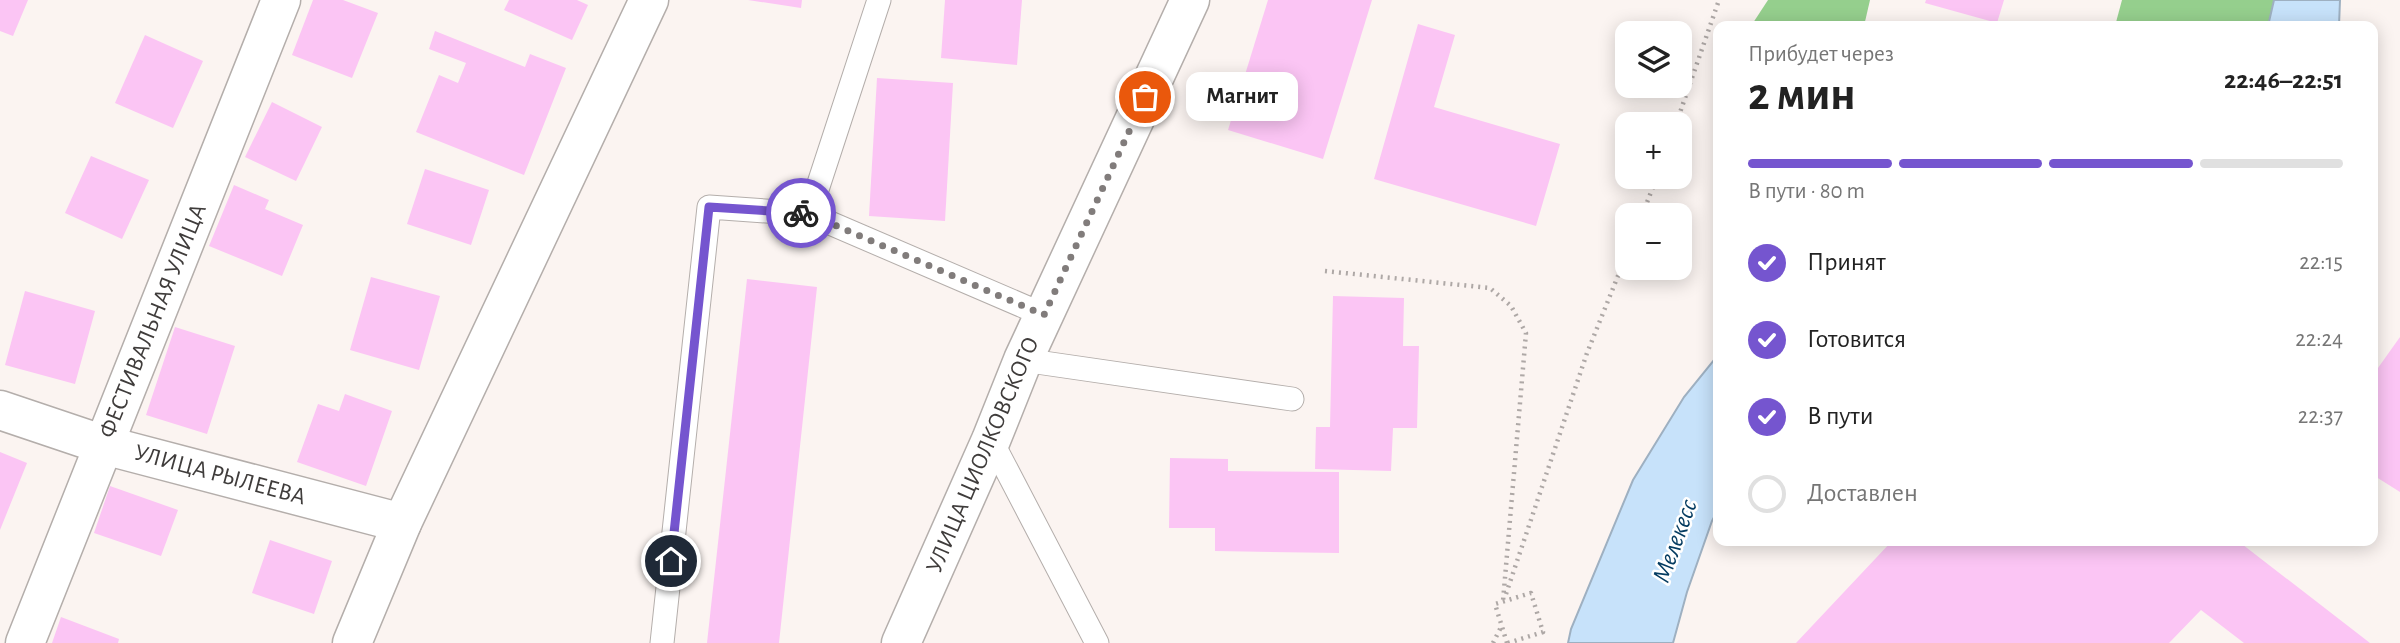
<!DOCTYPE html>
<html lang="ru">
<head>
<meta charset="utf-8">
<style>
	:root { --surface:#fff; --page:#f6f6f6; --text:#222; --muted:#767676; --line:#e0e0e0; --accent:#7555cf }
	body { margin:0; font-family:"Alegreya Sans",sans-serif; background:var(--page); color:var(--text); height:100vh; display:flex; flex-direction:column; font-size:26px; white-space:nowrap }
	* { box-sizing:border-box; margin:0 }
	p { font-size:23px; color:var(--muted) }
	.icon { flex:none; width:38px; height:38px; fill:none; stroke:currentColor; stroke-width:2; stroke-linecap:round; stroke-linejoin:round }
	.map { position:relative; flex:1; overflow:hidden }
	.drawer { position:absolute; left:1713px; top:21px; width:665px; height:525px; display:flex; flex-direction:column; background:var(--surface); border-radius:14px; box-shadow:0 4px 18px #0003 }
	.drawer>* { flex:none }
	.tools { position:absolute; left:1615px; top:21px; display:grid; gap:14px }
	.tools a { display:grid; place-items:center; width:77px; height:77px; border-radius:14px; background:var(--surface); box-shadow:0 4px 18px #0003; font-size:35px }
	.pin { position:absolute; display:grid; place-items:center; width:60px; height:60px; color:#fff; margin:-30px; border:4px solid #fff; border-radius:50%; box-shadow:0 2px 7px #0007 }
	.courier { position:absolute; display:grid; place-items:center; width:70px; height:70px; margin:-35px; border:5px solid #7555cf; border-radius:50%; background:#fff; color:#222; box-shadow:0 2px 9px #0007 }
	.bubble { position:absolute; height:49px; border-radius:14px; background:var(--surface); box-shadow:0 4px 18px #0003; font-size:23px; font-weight:700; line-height:49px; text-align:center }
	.head em { font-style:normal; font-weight:700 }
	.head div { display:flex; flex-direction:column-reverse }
	.head { display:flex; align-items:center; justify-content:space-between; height:119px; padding:0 35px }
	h1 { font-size:46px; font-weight:700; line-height:52px }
	.bar { display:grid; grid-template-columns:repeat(4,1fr); gap:10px 7px; align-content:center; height:84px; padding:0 35px }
	.bar i { height:9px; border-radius:5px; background:var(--line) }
	.bar .selected { background:var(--accent) }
	.bar p { grid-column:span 4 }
	ol { padding:0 35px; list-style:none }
	li { display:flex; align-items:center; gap:21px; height:77px }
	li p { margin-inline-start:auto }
	li .icon { padding:7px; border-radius:50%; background:var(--accent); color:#fff; stroke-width:4 }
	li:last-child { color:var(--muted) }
	li i { width:38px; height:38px; border:4px solid var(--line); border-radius:50% }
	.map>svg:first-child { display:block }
	.forest { fill:#95cf8d }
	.water { fill:#c7e2fa; stroke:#9eb0c1; stroke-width:2 }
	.building { fill:#fbc5f4 }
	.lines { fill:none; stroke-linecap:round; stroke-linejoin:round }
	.service-casing { stroke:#b4aeab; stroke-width:25 }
	.minor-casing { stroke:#b4aeab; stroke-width:41 }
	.tertiary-casing { stroke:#b4aeab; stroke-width:41 }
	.path { stroke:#aea8a6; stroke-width:4.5; stroke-dasharray:2 5; stroke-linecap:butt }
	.service { stroke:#fff; stroke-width:23 }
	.minor { stroke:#fff; stroke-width:38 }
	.tertiary { stroke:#fff; stroke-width:38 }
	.done { stroke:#817c7b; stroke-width:7; stroke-dasharray:0 12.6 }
	.route { stroke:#7555cf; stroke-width:9 }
	.labels { text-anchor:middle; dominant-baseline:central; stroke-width:5; stroke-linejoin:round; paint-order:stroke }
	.street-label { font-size:24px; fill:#3f3c3b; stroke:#fff }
	.water-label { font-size:26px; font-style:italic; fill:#053c61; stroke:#fff }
</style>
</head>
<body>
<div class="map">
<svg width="2400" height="643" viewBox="0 0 2400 643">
	<rect width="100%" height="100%" fill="#fbf4f1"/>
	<g class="forest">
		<polygon points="1768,0 1870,0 1864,26 1751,26"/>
		<polygon points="2122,0 2274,0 2268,26 2115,26"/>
	</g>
	<g class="water">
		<polygon points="2274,0 2340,0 2339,26 2268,26"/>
		<polygon points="1718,355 1718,510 1712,521 1687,592 1673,643 1568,643 1571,629 1633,480 1684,397"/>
	</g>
	<g class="building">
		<polygon points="0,0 28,0 13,36 0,31"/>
		<polygon points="313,0 343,0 378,13 352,78 292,55"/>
		<polygon points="509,0 577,0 588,5 572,40 504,10"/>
		<polygon points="748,0 802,0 801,8"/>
		<polygon points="945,0 1022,0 1017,65 941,58"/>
		<polygon points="1268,0 1372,0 1323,159 1228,130"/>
		<polygon points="1926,0 2004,0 1997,23 1925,3"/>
		<polygon points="1418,24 1455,35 1434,107 1560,144 1536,226 1374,179"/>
		<polygon points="435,31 525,67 530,54 566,68 524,175 416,132 439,75 458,83 466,63 429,49"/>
		<polygon points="145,35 203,61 173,128 115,103"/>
		<polygon points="877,78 953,83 945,221 869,216"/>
		<polygon points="272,102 322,127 296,181 245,157"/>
		<polygon points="91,156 149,180 122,239 65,213"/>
		<polygon points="425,169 489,190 471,245 407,224"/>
		<polygon points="234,185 269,200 265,209 303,225 282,276 209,246"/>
		<polygon points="371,277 440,296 419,370 350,350"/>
		<polygon points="747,279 817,287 779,643 707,643"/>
		<polygon points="25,291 95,311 75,384 5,365"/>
		<polygon points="1333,296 1404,298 1403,346 1419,346 1417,428 1393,428 1391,471 1315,469 1316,427 1330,427"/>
		<polygon points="175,327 235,346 207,434 146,415"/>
		<polygon points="2400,337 2400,492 2373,475 2373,375"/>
		<polygon points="345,394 392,411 366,486 297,462 318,404 339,411"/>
		<polygon points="0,452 27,463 0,530"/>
		<polygon points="1170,458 1228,459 1228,471 1339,472 1339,553 1215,551 1215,528 1169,528"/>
		<polygon points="110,486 178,510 161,556 94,533"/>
		<polygon points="270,540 332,561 314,614 252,593"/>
		<polygon points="1892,541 2238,541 2370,643 2244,643 2201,610 2169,643 1796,643"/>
		<polygon points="61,617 119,639 118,643 52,643"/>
	</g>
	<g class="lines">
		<defs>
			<g id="service">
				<polyline points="809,214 879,0"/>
				<polyline points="1023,360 1292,399"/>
				<polyline points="991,440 1097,643"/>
				<polyline points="662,643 709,207 809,214 1044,315"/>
			</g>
			<g id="minor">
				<polyline points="0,410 104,445 402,523"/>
				<polyline points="25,643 281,0"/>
				<polyline points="352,643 402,523 649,0"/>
			</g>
			<polyline id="tertiary" points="901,643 991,440 1023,360 1190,0"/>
		</defs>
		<use href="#service" class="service-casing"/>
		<use href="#minor" class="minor-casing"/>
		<use href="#tertiary" class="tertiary-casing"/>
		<g class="path">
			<polyline points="1676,124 1719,0"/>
			<polyline points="1642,215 1657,177"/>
			<polyline points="1325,271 1490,288 1511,306 1526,333 1503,601"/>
			<polyline points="1506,594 1587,353 1628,251"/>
			<polyline points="1493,643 1501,627"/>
			<polyline points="1507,643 1495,604 1531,593 1543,632 1508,643"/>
		</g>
		<use href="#service" class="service"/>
		<use href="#minor" class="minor"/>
		<use href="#tertiary" class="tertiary"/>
	</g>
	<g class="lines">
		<polyline class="done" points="801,213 809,214 1044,315 1145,97"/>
		<polyline class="route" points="671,561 709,207 801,213"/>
	</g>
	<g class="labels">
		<g class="street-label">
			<text transform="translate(153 321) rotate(-68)">ФЕСТИВАЛЬНАЯ УЛИЦА</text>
			<text transform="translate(983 455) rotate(-67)">УЛИЦА ЦИОЛКОВСКОГО</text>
			<text transform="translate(220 475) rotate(15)">УЛИЦА РЫЛЕЕВА</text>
		</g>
		<g class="water-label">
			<text transform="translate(1675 541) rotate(-70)">Мелекесс</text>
		</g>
	</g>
</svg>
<div class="tools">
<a><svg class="icon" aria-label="layers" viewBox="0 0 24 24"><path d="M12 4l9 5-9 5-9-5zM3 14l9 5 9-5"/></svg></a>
<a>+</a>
<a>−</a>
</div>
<div class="pin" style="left:1145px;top:97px;background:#ea580c"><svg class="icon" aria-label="bag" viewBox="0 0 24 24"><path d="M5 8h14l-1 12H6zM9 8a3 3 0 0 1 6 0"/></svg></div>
<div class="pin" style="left:671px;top:561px;background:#1f2937"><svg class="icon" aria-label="home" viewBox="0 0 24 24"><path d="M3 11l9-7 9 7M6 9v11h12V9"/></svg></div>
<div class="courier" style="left:801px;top:213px"><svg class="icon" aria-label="bike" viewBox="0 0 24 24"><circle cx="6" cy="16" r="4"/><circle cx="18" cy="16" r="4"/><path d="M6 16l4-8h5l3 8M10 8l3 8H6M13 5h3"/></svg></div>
<div class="bubble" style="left:1186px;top:72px;width:112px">Магнит</div>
<section class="drawer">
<div class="head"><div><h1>2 мин</h1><p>Прибудет через</p></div><em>22:46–22:51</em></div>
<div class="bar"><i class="selected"></i><i class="selected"></i><i class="selected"></i><i></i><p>В пути · 80 m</p></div>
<ol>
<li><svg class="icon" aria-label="check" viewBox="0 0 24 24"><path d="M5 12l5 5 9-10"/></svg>Принят<p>22:15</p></li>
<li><svg class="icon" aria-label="check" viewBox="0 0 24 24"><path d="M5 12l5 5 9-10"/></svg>Готовится<p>22:24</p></li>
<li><svg class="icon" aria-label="check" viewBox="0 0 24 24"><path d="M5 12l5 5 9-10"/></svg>В пути<p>22:37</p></li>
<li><i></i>Доставлен</li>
</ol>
</section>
</div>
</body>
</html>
